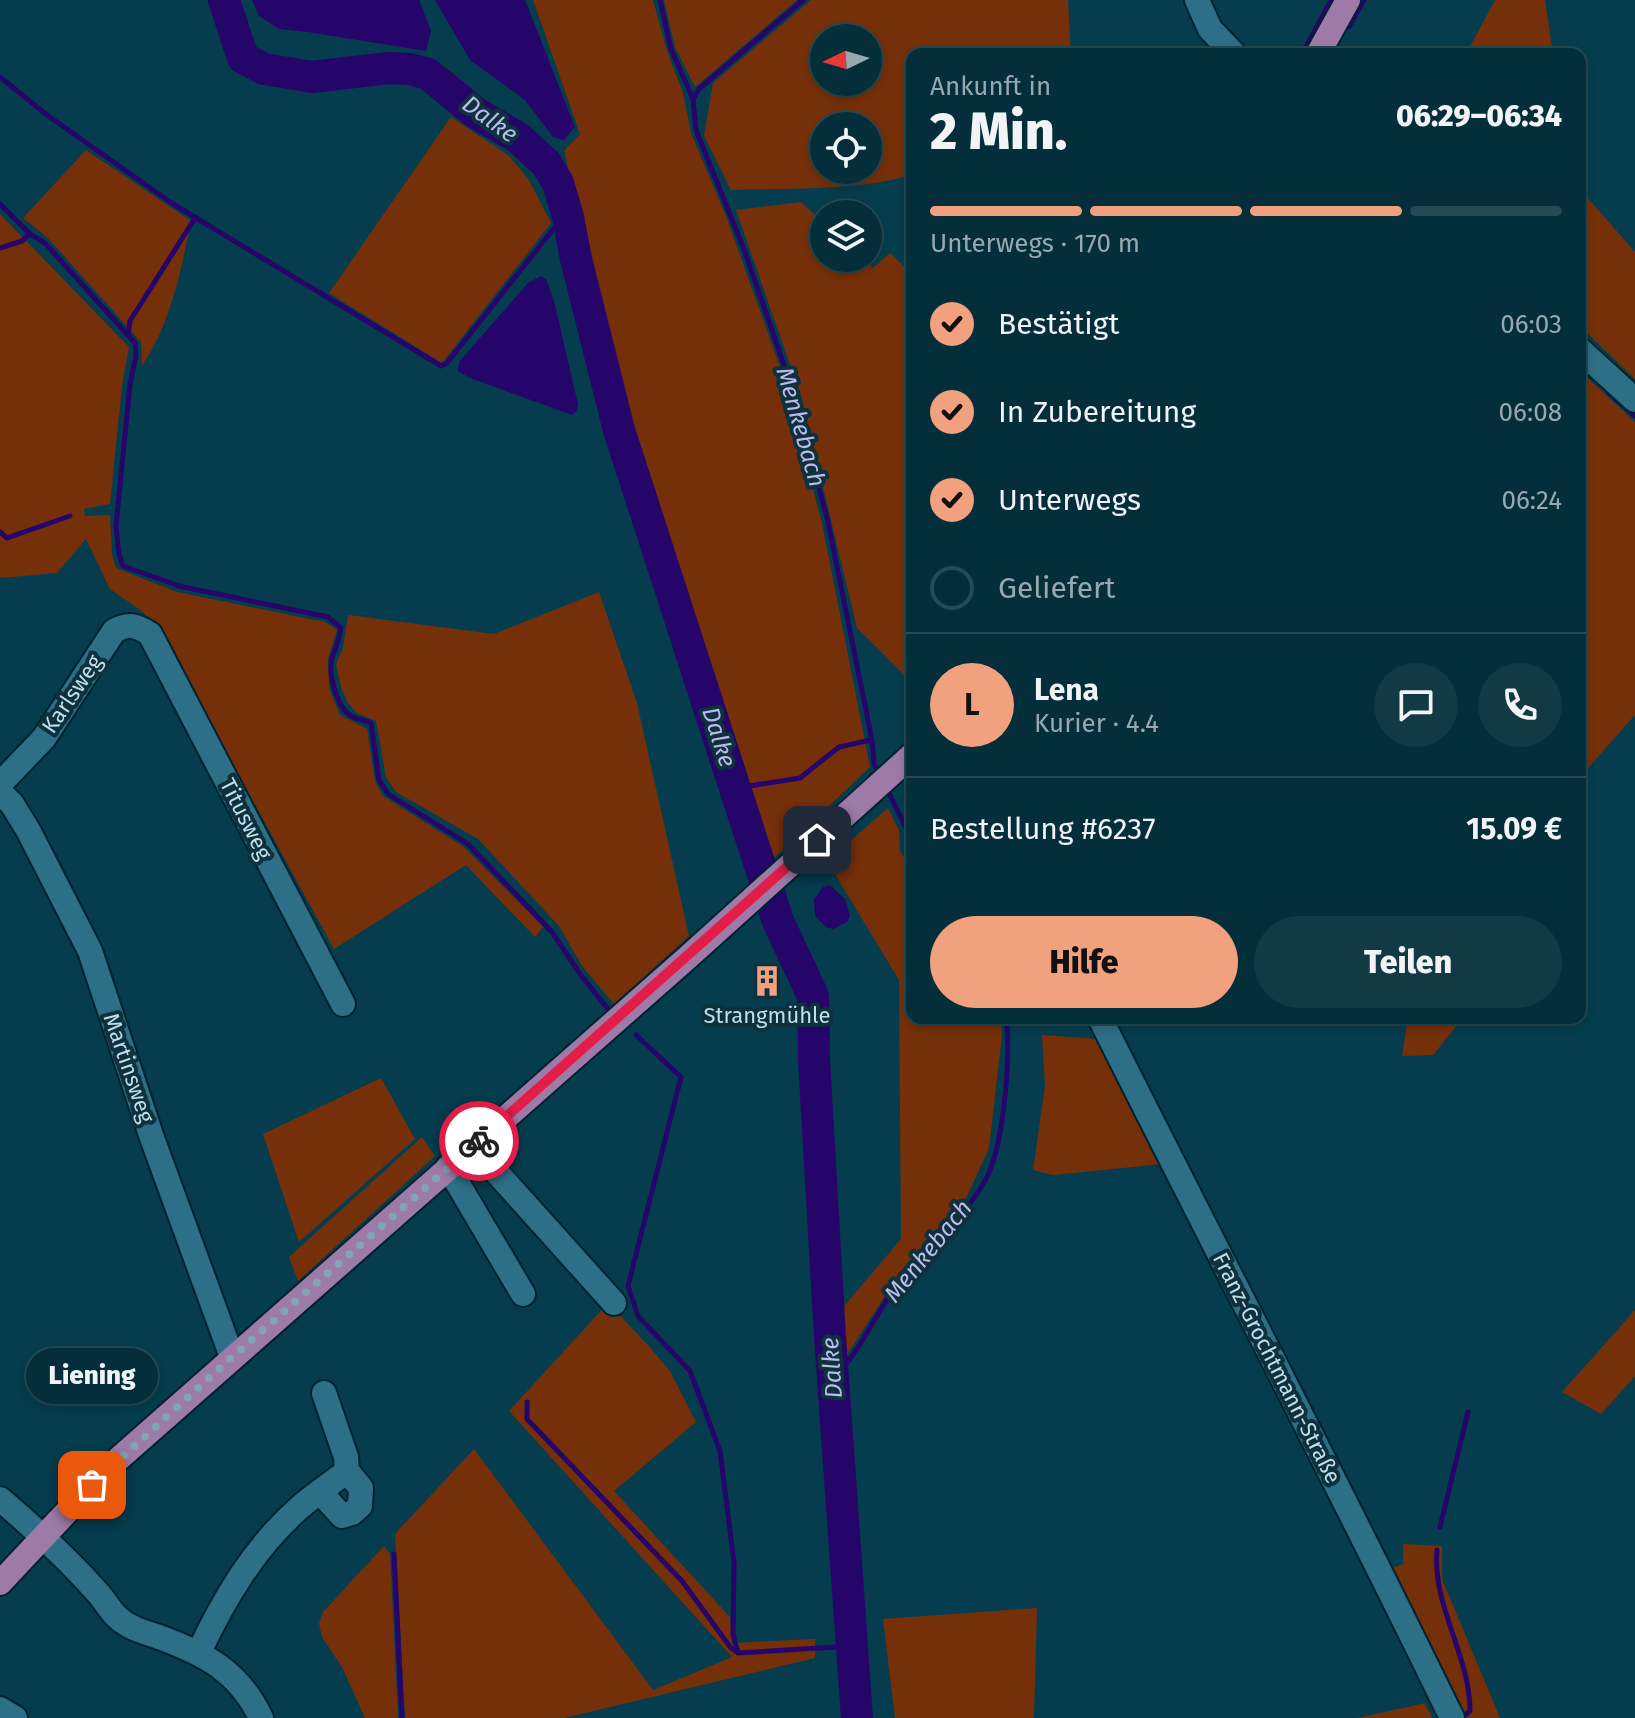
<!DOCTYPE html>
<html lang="de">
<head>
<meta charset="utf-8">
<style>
	:root { --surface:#042e3a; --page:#123a45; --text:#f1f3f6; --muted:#97a8af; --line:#254a54; --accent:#f1a17d }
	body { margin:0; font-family:"Fira Sans",sans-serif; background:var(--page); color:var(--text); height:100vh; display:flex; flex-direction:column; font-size:30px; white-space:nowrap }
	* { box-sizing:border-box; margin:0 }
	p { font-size:26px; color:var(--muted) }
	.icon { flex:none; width:44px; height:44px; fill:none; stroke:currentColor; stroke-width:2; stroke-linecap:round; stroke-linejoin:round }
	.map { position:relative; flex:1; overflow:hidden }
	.drawer { position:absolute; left:906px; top:48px; width:680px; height:976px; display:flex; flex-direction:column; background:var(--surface); border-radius:16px; box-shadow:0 4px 12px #0003,0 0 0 2px var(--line) }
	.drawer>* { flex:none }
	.needle { width:52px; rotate:265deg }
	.tools { position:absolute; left:810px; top:24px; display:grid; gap:16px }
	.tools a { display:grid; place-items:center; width:72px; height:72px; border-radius:50%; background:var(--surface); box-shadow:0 4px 12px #0003,0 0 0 2px var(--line); font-size:40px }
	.pin { position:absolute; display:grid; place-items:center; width:68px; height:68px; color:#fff; margin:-34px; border-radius:16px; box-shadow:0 4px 12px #0006 }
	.courier { position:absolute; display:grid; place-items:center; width:80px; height:80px; margin:-40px; border:6px solid #e11d48; border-radius:50%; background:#fff; color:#222; box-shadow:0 2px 10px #0007 }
	.bubble { position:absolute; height:56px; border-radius:28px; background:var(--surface); box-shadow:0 4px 12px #0003,0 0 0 2px var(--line); font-size:26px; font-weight:800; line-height:56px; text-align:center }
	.headline em { font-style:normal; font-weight:800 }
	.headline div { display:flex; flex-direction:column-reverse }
	.headline { display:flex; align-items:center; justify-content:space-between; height:136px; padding:0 24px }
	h1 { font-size:52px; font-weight:800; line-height:60px }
	.bar { display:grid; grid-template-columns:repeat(4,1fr); gap:12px 8px; align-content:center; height:96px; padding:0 24px }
	.bar i { height:10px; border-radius:6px; background:var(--line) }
	.bar .current { background:var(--accent) }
	.bar p { grid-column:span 4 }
	.line { display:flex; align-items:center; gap:20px; padding:0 24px; border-top:2px solid var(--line) }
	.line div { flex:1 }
	.round { display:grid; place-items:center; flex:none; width:84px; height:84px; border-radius:42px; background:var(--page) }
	ol { padding:0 24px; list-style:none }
	li { display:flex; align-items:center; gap:24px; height:88px }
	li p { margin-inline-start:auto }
	li .icon { padding:8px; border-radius:50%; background:var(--accent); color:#111; stroke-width:4 }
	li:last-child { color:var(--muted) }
	li i { width:44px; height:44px; border:4px solid var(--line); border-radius:50% }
	.action { display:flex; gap:16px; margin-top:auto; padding:16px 24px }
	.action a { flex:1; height:92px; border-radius:48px; background:var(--accent); color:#111; font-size:32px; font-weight:800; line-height:92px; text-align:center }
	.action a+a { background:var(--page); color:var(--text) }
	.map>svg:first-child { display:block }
	.green { fill:#763009; fill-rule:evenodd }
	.water { fill:#250569 }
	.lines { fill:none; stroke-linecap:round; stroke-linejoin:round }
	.stream { stroke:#250569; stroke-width:5 }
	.river { stroke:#250569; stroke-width:32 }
	.minor-casing { stroke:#00222e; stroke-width:28 }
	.major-casing { stroke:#00222e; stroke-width:28 }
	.minor { stroke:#2d6f86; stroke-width:24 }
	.major { stroke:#9e7aa9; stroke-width:24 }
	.done { stroke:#7ea6b4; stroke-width:8; stroke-dasharray:0 14.4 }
	.route { stroke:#e11d48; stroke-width:10 }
	.labels { text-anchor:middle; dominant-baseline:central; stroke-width:8; stroke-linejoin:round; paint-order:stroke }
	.street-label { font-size:22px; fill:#bfdeeb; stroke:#0e313d }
	.poi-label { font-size:22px; fill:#bfdeeb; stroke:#0e313d }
	.water-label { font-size:24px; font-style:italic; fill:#bbe; stroke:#0e313d }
</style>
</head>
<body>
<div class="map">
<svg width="1635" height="1718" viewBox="0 0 1635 1718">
	<rect width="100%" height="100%" fill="#053d4e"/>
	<g class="green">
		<polygon points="533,0 653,0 667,51 683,93 691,133 726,216 783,375 822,523 870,767 773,859 626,423 579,244 581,216 564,151 580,134"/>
		<polygon points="664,0 797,0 695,87 675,47"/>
		<path d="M811,0H1068L1071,54H912V174C867,191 782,188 731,190L704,136L713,83ZM824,38H868V82H824ZM824,126H868V170H824Z"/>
		<polygon points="1495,0 1545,0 1553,54 1466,54"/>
		<polygon points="451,117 508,155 529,180 551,223 442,363 329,293"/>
		<path d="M86,150L191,221C181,271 171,322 142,366L141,342L47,237L23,218Z"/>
		<polygon points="1580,189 1635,252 1635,379 1580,326"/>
		<polygon points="801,202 824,223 824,258 862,258 873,268 890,253 912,274 912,683 857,628 801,396 736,210"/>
		<polygon points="0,214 129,347 122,385 110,504 84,509 85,516 110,515 112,555 116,568 177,592 325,622 337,630 328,659 329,688 340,715 367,729 375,781 383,796 464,847 543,927 535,937 466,865 334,949 158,627 139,609 110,589 86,539 57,573 0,578"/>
		<polygon points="1580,371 1635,422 1635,715 1580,777"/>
		<polygon points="599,592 637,703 689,936 614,1004 582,966 559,926 478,839 396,792 386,777 376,721 357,713 348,703 341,687 336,664 343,648 348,615 494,634"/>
		<polygon points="888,808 899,830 900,851 912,870 912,1018 1001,1018 1002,1035 989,1148 967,1196 901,1271 841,1364 834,1318 901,1239 899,980 827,861"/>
		<polygon points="1041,1018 1072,1018 1075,1026 1041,1025"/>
		<polygon points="1408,1018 1463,1018 1433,1055 1402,1056"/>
		<polygon points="1042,1035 1099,1039 1162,1164 1053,1175 1033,1170 1045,1086"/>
		<polygon points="381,1078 415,1139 299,1242 263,1134"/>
		<polygon points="422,1137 435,1156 298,1281 289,1257"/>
		<polygon points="608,1303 647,1344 670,1371 696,1422 614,1491 730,1617 732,1643 815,1639 815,1658 564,1718 405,1718 395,1534 474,1449 653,1690 732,1657 509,1411"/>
		<polygon points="1635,1310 1635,1376 1601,1414 1562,1392"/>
		<polygon points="1403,1544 1442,1546 1442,1579 1500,1718 1464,1718 1392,1568 1403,1564"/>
		<polygon points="384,1546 390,1554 398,1718 365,1718 342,1667 322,1637 319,1623 323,1612"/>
		<polygon points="1037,1608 1034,1718 895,1718 883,1619"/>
		<polygon points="1425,1703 1432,1718 1358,1718"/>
	</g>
	<g class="water">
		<polygon points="252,0 419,0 431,31 426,51 308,32 279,29 259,16"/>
		<polygon points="435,0 525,0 575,127 564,140 553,137 525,100 470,60"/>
		<polygon points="541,276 546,279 554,301 578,404 577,411 572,415 470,378 458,371 459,362 528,283"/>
		<polygon points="830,885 845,899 850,916 847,922 833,929 826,927 815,916 814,899 823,887"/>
	</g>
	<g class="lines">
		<g class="stream">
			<polyline points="660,0 671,49 693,99 696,130 745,252 794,394 828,522 872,740 874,764 879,773"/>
			<polyline points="1349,27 1364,0"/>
			<polyline points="1306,47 1331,0"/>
			<polyline points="0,77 47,115 173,204 441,366 447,363 562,218 568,217"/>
			<polyline points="694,98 699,89 803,0"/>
			<path d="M0,204L30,234L45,243L135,343L136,356L130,384L116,526L119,554L123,566L179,586L328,617L341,628C339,642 336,646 332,658C328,673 336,702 347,713C353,719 363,720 371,723L379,780L388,794L468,844L552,932L580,974L607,1008"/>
			<polyline points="0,248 22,241 30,234"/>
			<polyline points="128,335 130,321 195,218"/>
			<polyline points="1609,393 1635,416"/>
			<polyline points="0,532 7,538 70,516"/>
			<polyline points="736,788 800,778 839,747 871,740"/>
			<polyline points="887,789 907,830 908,852 912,862"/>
			<polyline points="636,1035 681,1077 628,1286 638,1316 690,1371 720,1451 734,1562 733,1635 738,1653 852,1646"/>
			<path d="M833,1379C864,1348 878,1306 906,1273C919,1258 937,1246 949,1230C962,1214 979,1194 988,1175C1004,1139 1011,1057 1006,1018"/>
			<polyline points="527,1402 527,1419 682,1581 731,1648 737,1652"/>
			<polyline points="1440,1527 1468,1412"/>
			<path d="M1437,1550C1432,1606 1470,1655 1470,1711L1462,1718"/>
			<polyline points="394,1554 402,1718"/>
		</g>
		<polyline class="river" points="224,0 243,58 264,69 312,77 389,68 410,69 428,74 476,113 517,137 546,163 558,183 568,217 576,259 619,430 778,921 813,996 814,1060 830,1337 857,1718"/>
		<defs>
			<g id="minor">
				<polyline points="1197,0 1210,29 1234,54"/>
				<polyline points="1580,350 1635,400"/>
				<path d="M0,784L44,738L114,631C128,623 136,625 150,634L343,1004"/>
				<polyline points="0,792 12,804 28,830 90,951 151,1135 232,1357"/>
				<path d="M1100,1018C1217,1252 1338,1483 1452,1718"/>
				<polyline points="473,1146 614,1303"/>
				<polyline points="448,1167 523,1294"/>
				<polyline points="320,1492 342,1516 352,1513 360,1506 361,1488 347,1471 346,1457 324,1393"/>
				<path d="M0,1499C34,1528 67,1558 97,1592C104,1599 109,1609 116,1616C128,1628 144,1632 159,1637C205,1654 239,1671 261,1718"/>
				<path d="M199,1652C224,1599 254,1548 298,1509C313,1495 331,1484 347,1471"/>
				<polyline points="0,1709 15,1718"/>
			</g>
			<g id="major">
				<polyline points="1318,54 1348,0"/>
				<polyline points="0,1583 107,1469 687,958 912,755"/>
			</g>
		</defs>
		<use href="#minor" class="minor-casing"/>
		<use href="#major" class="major-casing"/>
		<use href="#minor" class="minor"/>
		<use href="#major" class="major"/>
	</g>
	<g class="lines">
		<polyline class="done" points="92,1485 232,1357 479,1141"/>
		<polyline class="route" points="479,1141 817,840"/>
	</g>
	<defs>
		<symbol id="building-bare" viewBox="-9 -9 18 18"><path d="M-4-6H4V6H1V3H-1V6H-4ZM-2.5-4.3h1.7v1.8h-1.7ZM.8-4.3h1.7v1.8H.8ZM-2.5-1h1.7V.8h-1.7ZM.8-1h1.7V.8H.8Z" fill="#f1a17d" stroke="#0e313d" stroke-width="2.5" paint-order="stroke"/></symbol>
	</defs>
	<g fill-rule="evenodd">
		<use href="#building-bare" x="745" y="959" width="44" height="44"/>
	</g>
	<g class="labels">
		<g class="street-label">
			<text transform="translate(72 694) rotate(-56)">Karlsweg</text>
			<text transform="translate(246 819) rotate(63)">Titusweg</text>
			<text transform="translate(129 1068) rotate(71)">Martinsweg</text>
			<text transform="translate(1277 1368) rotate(63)">Franz-Grochtmann-Straße</text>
		</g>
		<g class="poi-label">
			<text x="767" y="1015">Strangmühle</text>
		</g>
		<g class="water-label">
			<text transform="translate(490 119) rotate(36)">Dalke</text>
			<text transform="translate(801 427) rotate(74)">Menkebach</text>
			<text transform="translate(719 737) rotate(72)">Dalke</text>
			<text transform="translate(928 1251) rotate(-51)">Menkebach</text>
			<text transform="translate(832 1368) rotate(-94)">Dalke</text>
		</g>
	</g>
</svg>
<div class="tools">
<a><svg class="needle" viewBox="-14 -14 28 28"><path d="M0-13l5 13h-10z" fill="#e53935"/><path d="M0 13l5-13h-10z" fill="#97a8af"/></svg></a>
<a><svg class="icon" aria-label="locate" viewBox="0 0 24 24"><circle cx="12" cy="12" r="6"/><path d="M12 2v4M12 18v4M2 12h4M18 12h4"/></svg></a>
<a><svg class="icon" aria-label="layers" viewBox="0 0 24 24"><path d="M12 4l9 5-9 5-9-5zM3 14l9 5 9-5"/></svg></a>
</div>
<div class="pin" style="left:92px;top:1485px;background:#ea580c"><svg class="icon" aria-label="bag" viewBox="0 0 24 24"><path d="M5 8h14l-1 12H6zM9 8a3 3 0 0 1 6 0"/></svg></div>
<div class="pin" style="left:817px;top:840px;background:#1f2937"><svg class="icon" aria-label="home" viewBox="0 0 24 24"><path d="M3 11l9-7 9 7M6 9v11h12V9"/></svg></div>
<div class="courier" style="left:479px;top:1141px"><svg class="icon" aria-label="bike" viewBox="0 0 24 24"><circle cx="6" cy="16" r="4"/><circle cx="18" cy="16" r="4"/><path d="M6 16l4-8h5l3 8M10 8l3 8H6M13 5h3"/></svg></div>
<div class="bubble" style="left:26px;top:1348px;width:132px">Liening</div>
<section class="drawer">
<div class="headline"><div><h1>2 Min.</h1><p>Ankunft in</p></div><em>06:29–06:34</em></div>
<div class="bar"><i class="current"></i><i class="current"></i><i class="current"></i><i></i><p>Unterwegs · 170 m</p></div>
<ol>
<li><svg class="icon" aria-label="check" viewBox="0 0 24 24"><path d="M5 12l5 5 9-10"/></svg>Bestätigt<p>06:03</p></li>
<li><svg class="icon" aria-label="check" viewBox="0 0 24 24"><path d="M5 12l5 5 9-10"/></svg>In Zubereitung<p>06:08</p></li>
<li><svg class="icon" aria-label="check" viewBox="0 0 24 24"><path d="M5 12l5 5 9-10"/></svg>Unterwegs<p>06:24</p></li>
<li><i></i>Geliefert</li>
</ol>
<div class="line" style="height:144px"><b class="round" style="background:var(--accent);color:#111">L</b><div><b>Lena</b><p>Kurier · 4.4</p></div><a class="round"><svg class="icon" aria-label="chat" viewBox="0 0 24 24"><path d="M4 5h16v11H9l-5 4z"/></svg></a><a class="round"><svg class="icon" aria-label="phone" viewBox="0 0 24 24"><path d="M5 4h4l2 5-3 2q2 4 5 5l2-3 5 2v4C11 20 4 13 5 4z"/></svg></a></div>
<div class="line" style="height:104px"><div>Bestellung #6237</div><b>15.09 €</b></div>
<div class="action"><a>Hilfe</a><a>Teilen</a></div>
</section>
</div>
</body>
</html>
